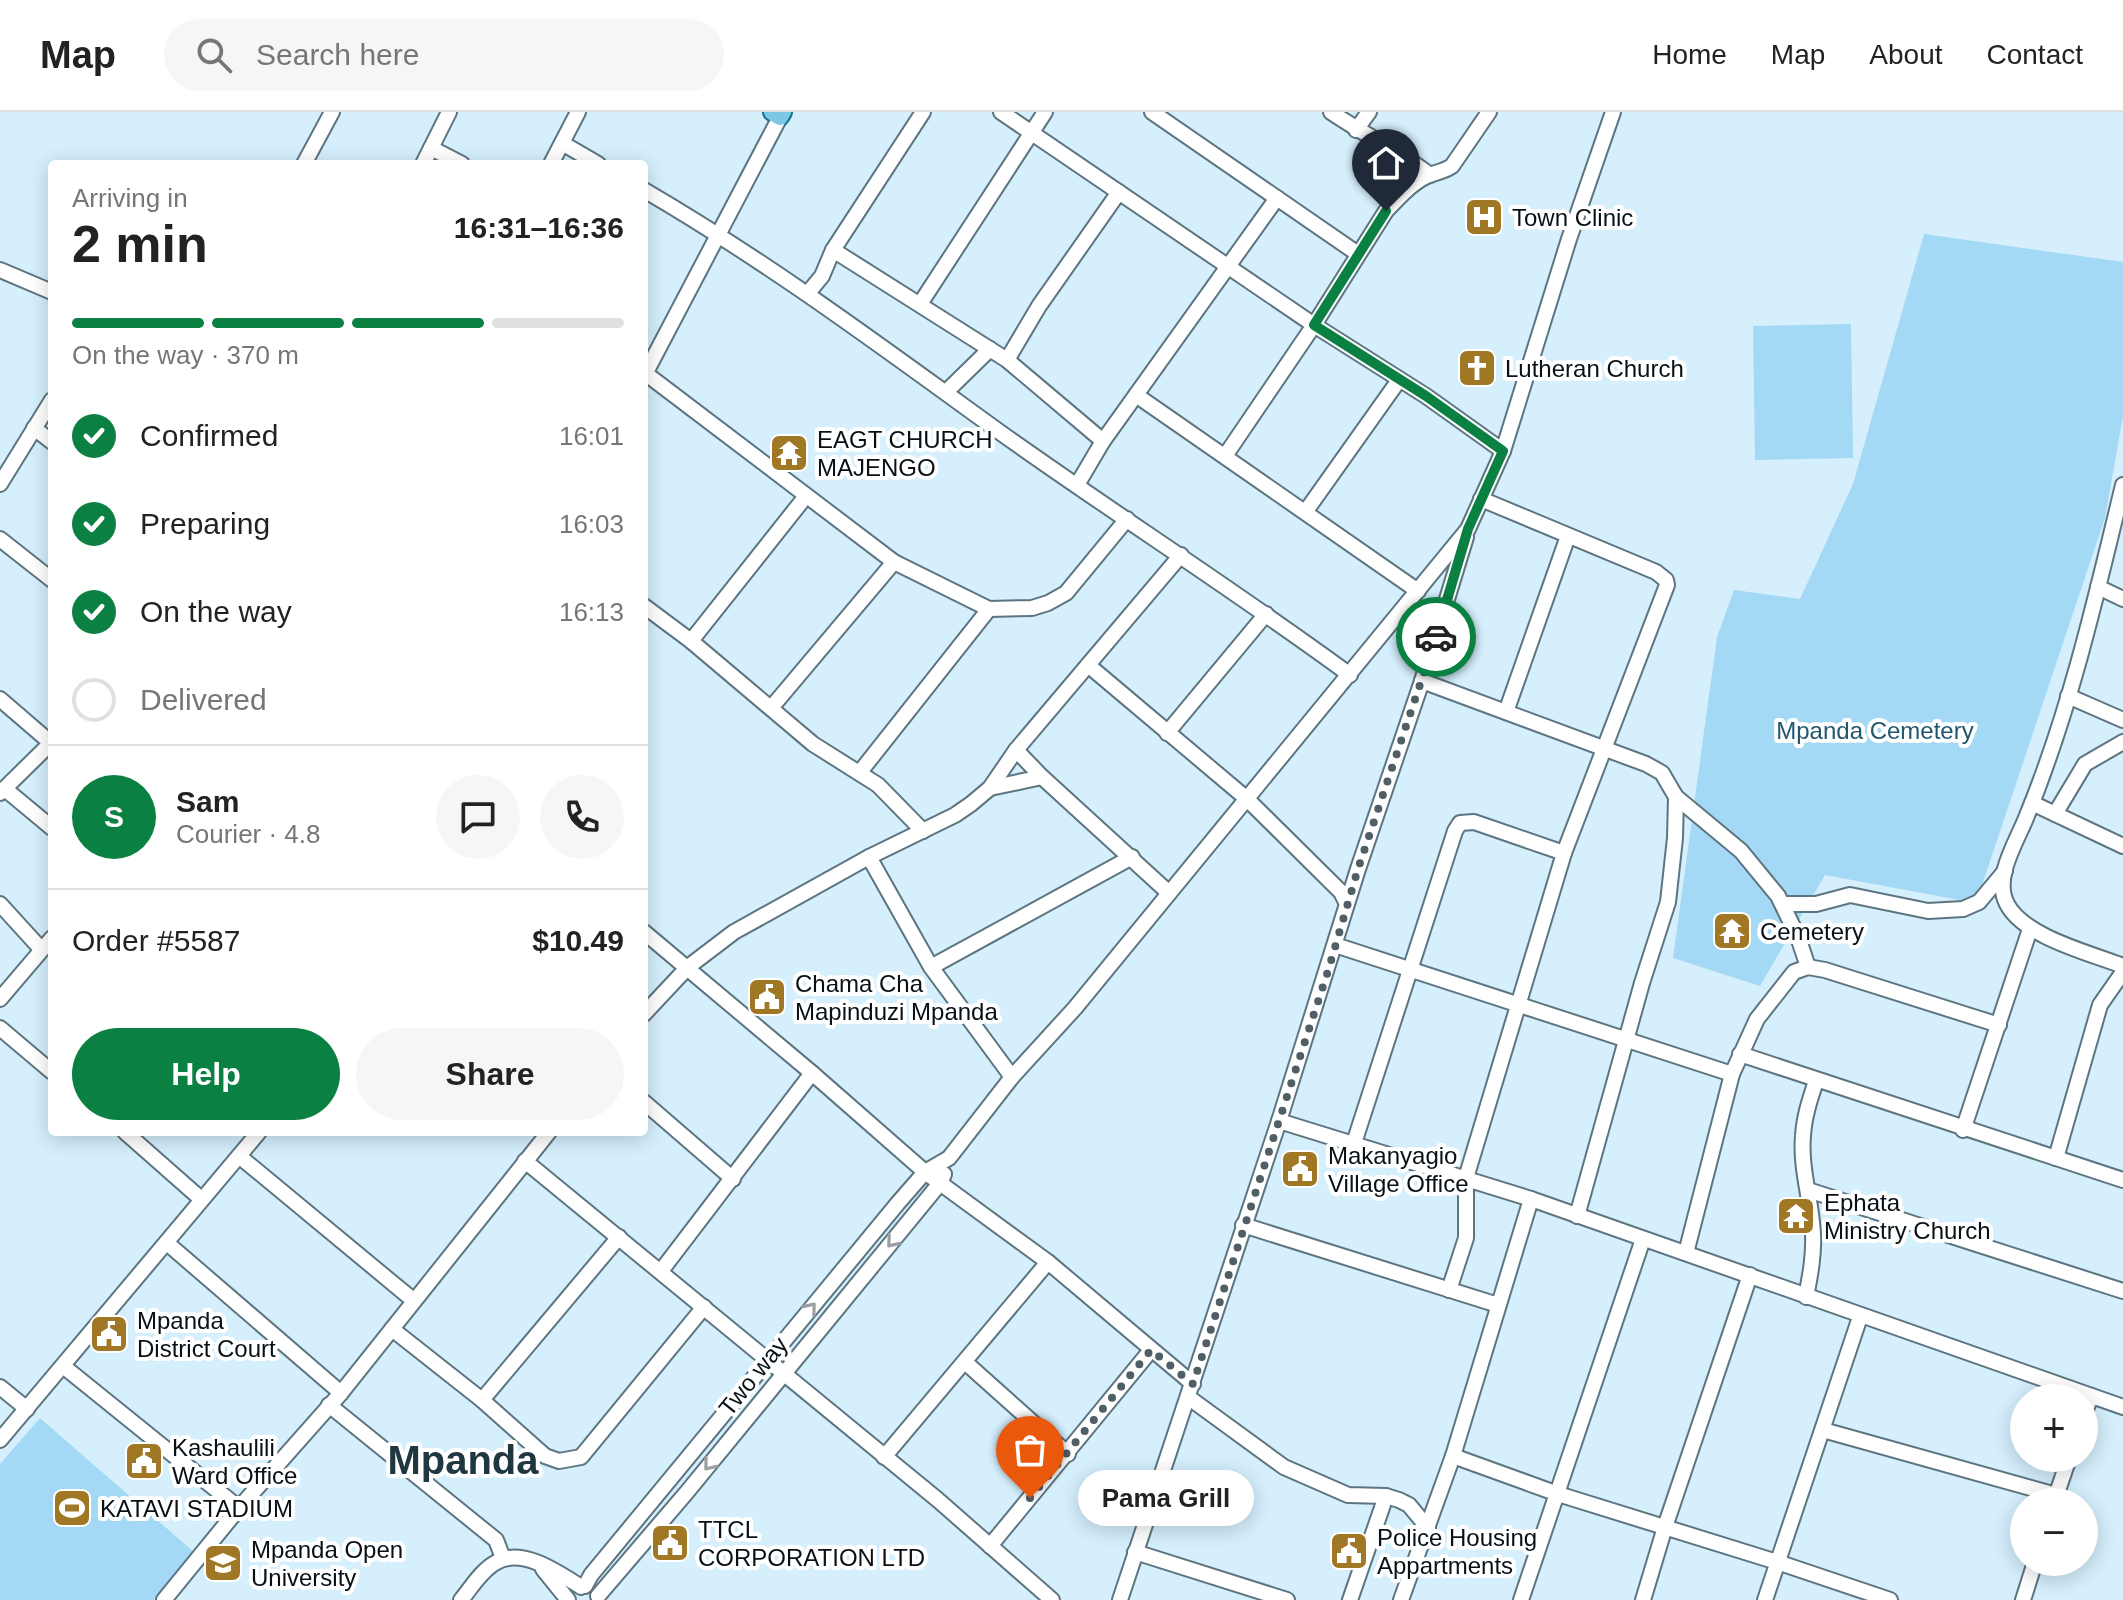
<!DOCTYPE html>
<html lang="en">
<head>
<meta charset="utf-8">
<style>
	:root { --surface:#fff; --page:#f6f6f6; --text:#222; --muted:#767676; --line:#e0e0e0; --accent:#0b8043 }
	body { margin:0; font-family:Arial,sans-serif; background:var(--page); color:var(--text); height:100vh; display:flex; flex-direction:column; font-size:30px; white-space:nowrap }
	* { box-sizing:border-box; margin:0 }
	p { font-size:26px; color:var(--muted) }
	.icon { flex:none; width:44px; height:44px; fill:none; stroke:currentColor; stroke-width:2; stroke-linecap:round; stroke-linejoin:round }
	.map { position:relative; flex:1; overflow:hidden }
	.side { position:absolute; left:48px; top:48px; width:600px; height:976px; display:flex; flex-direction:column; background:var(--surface); border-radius:8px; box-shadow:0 4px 20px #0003 }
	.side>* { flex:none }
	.fabs { position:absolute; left:2010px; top:1272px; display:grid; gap:16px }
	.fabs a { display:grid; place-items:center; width:88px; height:88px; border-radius:50%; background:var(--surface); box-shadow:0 4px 20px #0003; font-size:40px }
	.pin { position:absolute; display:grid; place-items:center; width:68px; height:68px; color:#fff; margin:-82px -34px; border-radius:50% 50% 50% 0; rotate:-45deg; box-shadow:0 0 8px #0007 }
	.pin .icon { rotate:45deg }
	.courier { position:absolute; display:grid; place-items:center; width:80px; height:80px; margin:-40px; border:6px solid #0b8043; border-radius:50%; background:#fff; color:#222; box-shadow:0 2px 10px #0007 }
	.bubble { position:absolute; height:56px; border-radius:28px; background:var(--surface); box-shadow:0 4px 20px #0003; font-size:26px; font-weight:600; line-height:56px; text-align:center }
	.headline em { font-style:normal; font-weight:600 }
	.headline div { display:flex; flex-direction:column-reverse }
	.headline { display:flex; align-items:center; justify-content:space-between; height:136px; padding:0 24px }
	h1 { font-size:52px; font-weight:600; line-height:60px }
	.bar { display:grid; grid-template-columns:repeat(4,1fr); gap:12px 8px; align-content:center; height:96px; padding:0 24px }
	.bar i { height:10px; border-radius:6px; background:var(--line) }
	.bar .active { background:var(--accent) }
	.bar p { grid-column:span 4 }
	.line { display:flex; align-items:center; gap:20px; padding:0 24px; border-top:2px solid var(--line) }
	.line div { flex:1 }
	.round { display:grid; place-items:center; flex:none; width:84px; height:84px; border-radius:42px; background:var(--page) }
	ol { padding:0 24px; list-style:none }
	li { display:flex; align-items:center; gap:24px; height:88px }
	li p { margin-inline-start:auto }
	li .icon { padding:8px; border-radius:50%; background:var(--accent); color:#fff; stroke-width:4 }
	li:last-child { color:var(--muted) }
	li i { width:44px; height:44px; border:4px solid var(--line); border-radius:50% }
	.action { display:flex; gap:16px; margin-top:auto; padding:16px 24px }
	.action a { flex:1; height:92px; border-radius:48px; background:var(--accent); color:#fff; font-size:32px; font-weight:600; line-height:92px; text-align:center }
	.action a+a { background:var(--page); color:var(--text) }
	header { display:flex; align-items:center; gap:48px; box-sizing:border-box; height:112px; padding:0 40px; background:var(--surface); border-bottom:2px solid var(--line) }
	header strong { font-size:38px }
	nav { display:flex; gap:44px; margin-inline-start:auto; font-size:28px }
	.search { width:560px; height:72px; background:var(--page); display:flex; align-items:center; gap:20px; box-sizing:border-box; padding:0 28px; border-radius:44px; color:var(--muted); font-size:30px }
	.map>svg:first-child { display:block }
	.green { fill:#a4d9f5 }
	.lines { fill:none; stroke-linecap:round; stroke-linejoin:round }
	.minor-casing { stroke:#5d7581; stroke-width:18 }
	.major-casing { stroke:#1a6e91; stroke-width:20 }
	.minor { stroke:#fff; stroke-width:14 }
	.major { stroke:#7bc7e5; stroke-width:16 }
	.oneway { stroke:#9c9fa1 }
	.done { stroke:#505e66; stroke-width:8; stroke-dasharray:0 14.4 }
	.route { stroke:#0b8043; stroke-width:10 }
	.labels { text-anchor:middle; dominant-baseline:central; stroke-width:8; stroke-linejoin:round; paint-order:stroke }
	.poi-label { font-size:24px; fill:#081015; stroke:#fff; text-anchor:start }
	.park-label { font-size:24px; fill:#225770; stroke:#fff }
	.street-label { font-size:24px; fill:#081015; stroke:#fff }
	.town-label { font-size:40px; font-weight:bold; fill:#203641; stroke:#fff }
</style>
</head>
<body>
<header>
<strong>Map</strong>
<div class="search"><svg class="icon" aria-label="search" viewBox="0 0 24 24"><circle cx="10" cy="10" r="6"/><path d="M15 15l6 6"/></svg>Search here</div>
<nav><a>Home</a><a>Map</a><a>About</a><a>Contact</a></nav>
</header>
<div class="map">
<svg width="2123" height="1488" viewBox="0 0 2123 1488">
	<rect width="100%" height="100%" fill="#d5effd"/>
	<g class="green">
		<polygon points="1924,122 2123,150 2123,304 2105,406 1976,791 1825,763 1760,874 1673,846 1717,525 1734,478 1800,487 1853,372"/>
		<polygon points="1851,212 1853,346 1755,348 1753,214"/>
		<polygon points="40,1306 195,1441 154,1488 0,1488 0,1352"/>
	</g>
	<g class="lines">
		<defs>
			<g id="minor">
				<polyline points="1001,0 1314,213 1426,284 1503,339"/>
				<polyline points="1152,0 1358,142"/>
				<path d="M1331,0C1363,22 1399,39 1430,63"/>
				<polyline points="1356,18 1369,0"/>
				<polyline points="562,31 598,52"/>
				<polyline points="431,36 462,52"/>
				<polyline points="304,52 332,0"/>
				<polyline points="423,52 449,0"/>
				<polyline points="551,52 578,0"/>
				<path d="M644,78C771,152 882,235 1001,321C1116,403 1236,479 1350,563"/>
				<polyline points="833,138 1007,248 1103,329"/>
				<polyline points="0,158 52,180"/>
				<polyline points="808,181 822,164 833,138 923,0"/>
				<polyline points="920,192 1045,0"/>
				<polyline points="1007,248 1039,194 1119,80"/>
				<polyline points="645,261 894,450 989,497 1032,496 1048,491 1066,481 1127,407"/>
				<polyline points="644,264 780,5"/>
				<polyline points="947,279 990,237"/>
				<polyline points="1136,283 1418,479"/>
				<polyline points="34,316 52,330"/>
				<path d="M1225,344L1314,213L1386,99C1398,86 1412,71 1427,64C1436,60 1443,60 1452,54L1489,0"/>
				<polyline points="0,372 52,288"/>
				<polyline points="1077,373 1103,329 1277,86"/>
				<path d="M2123,373C2096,485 2070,599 2026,706C2016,731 1993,766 2007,792C2024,825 2090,841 2123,854"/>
				<polyline points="1306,399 1399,268"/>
				<polyline points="0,427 52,468"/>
				<polyline points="2098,475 2123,487"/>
				<polyline points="644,494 691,529 813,632 878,673 923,719"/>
				<polyline points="691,529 806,384"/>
				<polyline points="1088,553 1247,687 1341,780 1345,788"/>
				<polyline points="1422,569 1646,652 1662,661 1676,685 1675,726 1668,790 1642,871 1577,1104"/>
				<polyline points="2068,584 2123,608"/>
				<polyline points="0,587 51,631"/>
				<polyline points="771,596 894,450"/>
				<polyline points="1506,600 1568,424"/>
				<polyline points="1167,621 1266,502"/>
				<polyline points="1016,638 1042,665 1169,781"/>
				<polyline points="860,660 989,497"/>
				<polyline points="990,676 1042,665"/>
				<polyline points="5,677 52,716"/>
				<polyline points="0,681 52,630"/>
				<polyline points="1676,685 1741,739 1778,784 1798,825 1808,855"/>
				<polyline points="2032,691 2123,734"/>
				<polyline points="2055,702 2085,652 2123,630"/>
				<polyline points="869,745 931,855 1012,965"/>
				<polyline points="0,792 41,837"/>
				<polyline points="1784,792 1816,792 1850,783 1928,799 1963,797 1979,790 2005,759"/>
				<polyline points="644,820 812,961 925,1060 1048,1150 1193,1272"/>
				<polyline points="1335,833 1732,962"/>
				<polyline points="931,855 1132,745"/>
				<polyline points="0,887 52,826"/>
				<polyline points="644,902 688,855 734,820 869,745 955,703 971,692 990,676 1016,638 1181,443"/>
				<polyline points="0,916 52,960"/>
				<polyline points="1740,942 2123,1068"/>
				<polyline points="644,990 733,1067"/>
				<polyline points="1279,1009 1531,1087 2123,1295"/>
				<polyline points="1963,1018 2030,817"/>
				<polyline points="125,1020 201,1087"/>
				<polyline points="1354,1031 1455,719 1460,711 1474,710 1564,741"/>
				<polyline points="239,1044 413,1188"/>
				<polyline points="2056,1046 2100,893 2123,860"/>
				<polyline points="525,1049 938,1388 1052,1488"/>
				<polyline points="1808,1078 2123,1179"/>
				<polyline points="1243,1113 1498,1193"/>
				<polyline points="167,1131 341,1281"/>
				<polyline points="1686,1141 1732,962 1757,907 1794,860 1808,855 1825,858 1999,913"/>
				<polyline points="661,1159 812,961"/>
				<polyline points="1449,1178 1466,1126 1466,1066 1564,741 1667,473 1666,468 1656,460 1481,387"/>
				<path d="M1806,1185C1810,1164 1814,1144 1813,1123C1812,1090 1800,1057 1803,1024C1804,1005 1810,987 1816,969"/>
				<polyline points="392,1217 482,1288 545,1344 559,1349 581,1345 704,1195"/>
				<polyline points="965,1250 1068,1342"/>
				<polyline points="63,1254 239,1396"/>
				<polyline points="0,1275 27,1297"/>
				<polyline points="1188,1285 1284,1355 1348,1383 1386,1384 1399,1388 1409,1393 1428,1416"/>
				<polyline points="482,1288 619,1125"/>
				<polyline points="329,1293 496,1428 503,1446"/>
				<polyline points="2084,1303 2091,1284"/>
				<polyline points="1823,1318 2056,1383"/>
				<polyline points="0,1328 259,1020"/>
				<polyline points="1453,1344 1558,1382 1777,1450 1890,1488"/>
				<polyline points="884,1345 1048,1150"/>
				<polyline points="2054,1390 2069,1346"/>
				<polyline points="990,1434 1151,1238"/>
				<polyline points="1135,1440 1287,1488"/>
				<polyline points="543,1457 568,1488"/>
				<polyline points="585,1474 591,1463 898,1091 925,1060 949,1046 1012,965 1075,896 1468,417 1503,339 1569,127 1613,0"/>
				<polyline points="598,1484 687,1380 941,1070 944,1062"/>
				<polyline points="164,1488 239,1396 341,1281 549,1020"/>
				<path d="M461,1488C471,1476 481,1459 495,1451C521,1434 559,1461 581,1475"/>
				<polyline points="1120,1488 1279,1009 1358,757 1422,569 1466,425"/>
				<polyline points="1350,1488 1386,1384"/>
				<polyline points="1401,1488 1453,1344 1531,1087"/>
				<polyline points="1521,1488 1643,1127"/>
				<polyline points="1643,1488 1665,1415 1750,1163"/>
				<polyline points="1765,1488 1860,1205"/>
				<polyline points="2023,1488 2035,1450"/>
			</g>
			<polyline id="major" points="772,0 780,5 783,0"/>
		</defs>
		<use href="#minor" class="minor-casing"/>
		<use href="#major" class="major-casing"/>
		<use href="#minor" class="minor"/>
		<use href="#major" class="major"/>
	</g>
	<defs><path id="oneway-chevron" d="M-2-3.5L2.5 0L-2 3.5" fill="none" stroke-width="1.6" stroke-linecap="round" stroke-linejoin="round" transform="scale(2)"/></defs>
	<g class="oneway">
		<use href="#oneway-chevron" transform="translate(892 1130) rotate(130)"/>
		<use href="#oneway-chevron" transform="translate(811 1196) rotate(-50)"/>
		<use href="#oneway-chevron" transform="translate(709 1353) rotate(129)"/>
	</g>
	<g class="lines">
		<polyline class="done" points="1030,1386 1151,1238 1193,1272 1328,859 1358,757 1436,525"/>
		<polyline class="route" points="1386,99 1314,213 1426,284 1503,339 1468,417 1436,525"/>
	</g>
	<defs>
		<symbol id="hospital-square" viewBox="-11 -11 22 22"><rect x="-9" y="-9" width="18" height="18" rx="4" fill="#9f7725" stroke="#fff"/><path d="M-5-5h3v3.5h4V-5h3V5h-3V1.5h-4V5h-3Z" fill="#fff"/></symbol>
		<symbol id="church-square" viewBox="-11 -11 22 22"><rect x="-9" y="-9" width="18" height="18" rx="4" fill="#9f7725" stroke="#fff"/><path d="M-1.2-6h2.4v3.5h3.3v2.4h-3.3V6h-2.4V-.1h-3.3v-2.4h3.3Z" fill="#fff"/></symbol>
		<symbol id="temple-square" viewBox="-11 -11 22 22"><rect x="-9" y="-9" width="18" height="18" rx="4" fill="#9f7725" stroke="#fff"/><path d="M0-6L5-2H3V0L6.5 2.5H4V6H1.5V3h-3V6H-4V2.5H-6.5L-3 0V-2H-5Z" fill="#fff"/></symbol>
		<symbol id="civic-square" viewBox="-11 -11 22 22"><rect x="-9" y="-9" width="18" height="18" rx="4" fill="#9f7725" stroke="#fff"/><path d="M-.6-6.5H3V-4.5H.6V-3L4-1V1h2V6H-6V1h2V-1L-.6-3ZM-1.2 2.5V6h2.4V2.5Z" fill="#fff"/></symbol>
		<symbol id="stadium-square" viewBox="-11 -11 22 22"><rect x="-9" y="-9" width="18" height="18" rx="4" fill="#9f7725" stroke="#fff"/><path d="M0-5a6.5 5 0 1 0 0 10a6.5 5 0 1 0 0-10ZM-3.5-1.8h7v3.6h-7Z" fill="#fff"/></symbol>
		<symbol id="university-square" viewBox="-11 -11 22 22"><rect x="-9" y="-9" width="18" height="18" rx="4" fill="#9f7725" stroke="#fff"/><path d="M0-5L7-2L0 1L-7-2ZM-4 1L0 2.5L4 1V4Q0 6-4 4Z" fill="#fff"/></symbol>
	</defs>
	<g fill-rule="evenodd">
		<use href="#hospital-square" x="1462" y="83" width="44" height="44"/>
		<use href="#church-square" x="1455" y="234" width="44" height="44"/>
		<use href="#temple-square" x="767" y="319" width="44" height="44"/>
		<use href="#temple-square" x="1710" y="797" width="44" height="44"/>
		<use href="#civic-square" x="745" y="863" width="44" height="44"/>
		<use href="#civic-square" x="1278" y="1035" width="44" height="44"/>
		<use href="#temple-square" x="1774" y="1082" width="44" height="44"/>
		<use href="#civic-square" x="87" y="1200" width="44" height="44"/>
		<use href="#civic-square" x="122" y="1327" width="44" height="44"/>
		<use href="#stadium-square" x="50" y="1374" width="44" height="44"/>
		<use href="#civic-square" x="648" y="1409" width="44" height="44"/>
		<use href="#civic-square" x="1327" y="1417" width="44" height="44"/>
		<use href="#university-square" x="201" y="1429" width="44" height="44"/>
	</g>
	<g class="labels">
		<g class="poi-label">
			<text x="1512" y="105">Town Clinic</text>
			<text x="1505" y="256">Lutheran Church</text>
			<text x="817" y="327">EAGT CHURCH<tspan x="817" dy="28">MAJENGO</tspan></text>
			<text x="1760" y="819">Cemetery</text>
			<text x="795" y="871">Chama Cha<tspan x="795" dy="28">Mapinduzi Mpanda</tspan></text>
			<text x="1328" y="1043">Makanyagio<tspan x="1328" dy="28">Village Office</tspan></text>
			<text x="1824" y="1090">Ephata<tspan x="1824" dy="28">Ministry Church</tspan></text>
			<text x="137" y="1208">Mpanda<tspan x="137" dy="28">District Court</tspan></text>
			<text x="172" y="1335">Kashaulili<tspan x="172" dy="28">Ward Office</tspan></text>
			<text x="100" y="1396">KATAVI STADIUM</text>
			<text x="698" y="1417">TTCL<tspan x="698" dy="28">CORPORATION LTD</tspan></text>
			<text x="1377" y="1425">Police Housing<tspan x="1377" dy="28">Appartments</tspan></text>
			<text x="251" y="1437">Mpanda Open<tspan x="251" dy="28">University</tspan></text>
		</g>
		<g class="park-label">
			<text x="1875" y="618">Mpanda Cemetery</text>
		</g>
		<g class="street-label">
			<text transform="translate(753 1264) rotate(-51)">Two way</text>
		</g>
		<g class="town-label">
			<text x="463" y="1348">Mpanda</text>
		</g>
	</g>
</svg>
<div class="fabs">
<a>+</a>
<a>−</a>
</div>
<div class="pin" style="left:1030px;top:1386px;background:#ea580c"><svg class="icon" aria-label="bag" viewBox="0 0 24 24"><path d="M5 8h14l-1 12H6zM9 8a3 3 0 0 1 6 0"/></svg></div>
<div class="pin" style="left:1386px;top:99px;background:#1f2937"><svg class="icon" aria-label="home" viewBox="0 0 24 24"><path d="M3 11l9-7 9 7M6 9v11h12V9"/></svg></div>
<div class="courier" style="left:1436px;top:525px"><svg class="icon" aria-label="car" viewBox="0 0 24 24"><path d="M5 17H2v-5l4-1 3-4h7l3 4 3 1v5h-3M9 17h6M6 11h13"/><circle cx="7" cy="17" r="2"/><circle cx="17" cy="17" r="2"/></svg></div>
<div class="bubble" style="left:1078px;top:1358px;width:176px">Pama Grill</div>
<section class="side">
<div class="headline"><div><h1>2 min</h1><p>Arriving in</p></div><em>16:31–16:36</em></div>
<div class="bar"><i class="active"></i><i class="active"></i><i class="active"></i><i></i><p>On the way · 370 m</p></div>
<ol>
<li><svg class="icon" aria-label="check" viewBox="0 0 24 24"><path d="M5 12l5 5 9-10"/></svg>Confirmed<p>16:01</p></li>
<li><svg class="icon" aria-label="check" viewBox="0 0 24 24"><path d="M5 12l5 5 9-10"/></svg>Preparing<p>16:03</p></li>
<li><svg class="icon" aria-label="check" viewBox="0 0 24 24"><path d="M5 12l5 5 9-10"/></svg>On the way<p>16:13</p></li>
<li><i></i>Delivered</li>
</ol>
<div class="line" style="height:144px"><b class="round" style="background:var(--accent);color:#fff">S</b><div><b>Sam</b><p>Courier · 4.8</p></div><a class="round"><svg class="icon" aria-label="chat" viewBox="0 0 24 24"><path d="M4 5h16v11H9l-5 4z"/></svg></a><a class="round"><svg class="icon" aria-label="phone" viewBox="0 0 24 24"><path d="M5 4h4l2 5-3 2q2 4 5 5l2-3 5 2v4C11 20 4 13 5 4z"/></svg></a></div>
<div class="line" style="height:104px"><div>Order #5587</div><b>$10.49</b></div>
<div class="action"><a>Help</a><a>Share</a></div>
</section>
</div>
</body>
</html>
